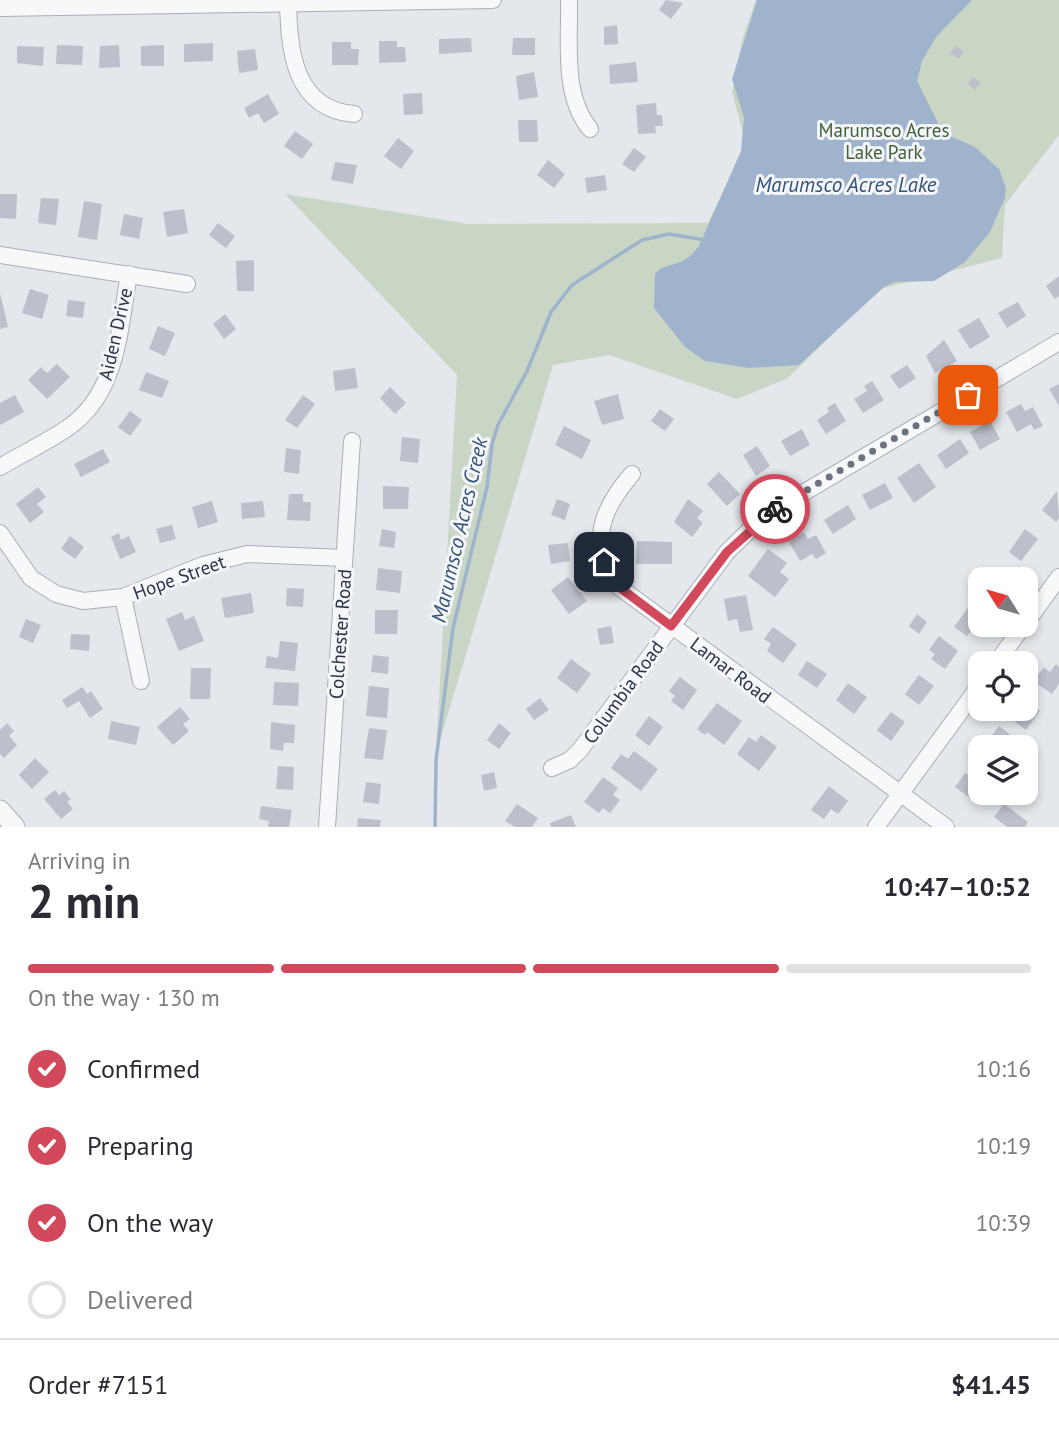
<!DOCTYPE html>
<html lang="en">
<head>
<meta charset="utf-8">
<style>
	:root { --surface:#fff; --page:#f7f7f7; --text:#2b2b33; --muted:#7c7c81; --line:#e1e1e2; --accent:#d1495b }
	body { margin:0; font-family:"PT Sans",sans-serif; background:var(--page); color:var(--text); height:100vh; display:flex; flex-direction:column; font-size:26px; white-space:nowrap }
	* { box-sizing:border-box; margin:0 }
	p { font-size:23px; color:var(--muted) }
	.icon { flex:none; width:38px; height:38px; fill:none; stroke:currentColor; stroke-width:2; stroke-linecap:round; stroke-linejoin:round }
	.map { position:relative; height:827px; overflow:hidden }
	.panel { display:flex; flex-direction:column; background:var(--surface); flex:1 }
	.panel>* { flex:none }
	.needle { width:46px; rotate:307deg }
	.fabs { position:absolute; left:968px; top:567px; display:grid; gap:14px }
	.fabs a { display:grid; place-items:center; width:70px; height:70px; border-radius:14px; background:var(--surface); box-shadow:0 4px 10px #0003; font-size:35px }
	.pin { position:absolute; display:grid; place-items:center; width:60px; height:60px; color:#fff; margin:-30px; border-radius:14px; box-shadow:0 4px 10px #0006 }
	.courier { position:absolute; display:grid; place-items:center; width:70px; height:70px; margin:-35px; border:5px solid #d1495b; border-radius:50%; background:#fff; color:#222; box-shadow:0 2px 9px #0007 }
	.overview em { font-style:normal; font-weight:800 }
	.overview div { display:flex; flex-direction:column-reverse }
	.overview { display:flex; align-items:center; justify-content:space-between; height:119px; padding:0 28px }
	h1 { font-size:46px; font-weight:800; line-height:52px }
	.bar { display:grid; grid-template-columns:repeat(4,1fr); gap:10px 7px; align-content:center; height:84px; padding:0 28px }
	.bar i { height:9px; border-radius:5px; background:var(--line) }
	.bar .on { background:var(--accent) }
	.bar p { grid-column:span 4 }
	.line { display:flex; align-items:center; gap:18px; padding:0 28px; border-top:2px solid var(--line) }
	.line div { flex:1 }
	ol { padding:0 28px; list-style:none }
	li { display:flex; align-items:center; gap:21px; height:77px }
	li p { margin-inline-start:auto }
	li .icon { padding:7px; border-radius:50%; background:var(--accent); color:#fff; stroke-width:4 }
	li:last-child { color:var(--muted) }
	li i { width:38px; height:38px; border:4px solid var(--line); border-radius:50% }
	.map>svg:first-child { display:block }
	.green { fill:#c9d6c5 }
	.water { fill:#9fb4cc }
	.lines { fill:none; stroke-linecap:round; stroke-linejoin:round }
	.stream { stroke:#9fb4cc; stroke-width:3.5 }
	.building { fill:#bbc0ca }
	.minor-casing { stroke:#a9aeb7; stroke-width:18 }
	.tertiary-casing { stroke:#a9aeb7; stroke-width:21 }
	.minor { stroke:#f7f8fa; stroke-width:16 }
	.tertiary { stroke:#f7f8fa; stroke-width:19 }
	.done { stroke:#6c737f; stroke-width:7; stroke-dasharray:0 12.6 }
	.route { stroke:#d1495b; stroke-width:9 }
	.labels { text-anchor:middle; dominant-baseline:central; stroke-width:6; stroke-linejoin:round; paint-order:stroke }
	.park-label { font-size:19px; fill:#3f6138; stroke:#f4f6f9 }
	.street-label { font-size:19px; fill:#2b3445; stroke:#f4f6f9 }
	.water-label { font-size:21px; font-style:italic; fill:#34527a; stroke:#f4f6f9 }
</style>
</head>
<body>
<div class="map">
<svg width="1059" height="827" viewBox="0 0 1059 827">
	<rect width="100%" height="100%" fill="#e4e7ec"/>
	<polygon class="green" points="756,0 1059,0 1059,135 1005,205 1002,258 877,290 788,378 737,399 609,355 553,365 436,754 457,375 285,194 469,224 708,223 746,145 732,92 742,40"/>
	<path class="water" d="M757,0H972L936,37L922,61L917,81L943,133L975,147L999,169L1006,188L1005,198L990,232L965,262L934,281L895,282L884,287L799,365L749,368L705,361L685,347L654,308L655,274C668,259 681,271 699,246L741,151L744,118L732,79Z"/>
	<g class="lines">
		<polyline class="stream" points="435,827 436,760 453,628 487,487 492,444 498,425 527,371 551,312 572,285 642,240 669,234 705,240"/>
	</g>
	<g class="building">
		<polygon points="666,0 683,3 671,19 659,10"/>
		<polygon points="617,25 618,44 604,45 604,27"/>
		<polygon points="471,38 472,52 439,54 439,39"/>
		<polygon points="513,38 535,38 535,55 512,55"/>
		<polygon points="379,41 397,41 397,47 405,47 406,62 379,63"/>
		<polygon points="332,42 351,42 351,49 359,49 358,65 332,65"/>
		<polygon points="213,43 213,61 184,62 184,44"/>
		<polygon points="57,45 83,46 82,65 56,64"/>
		<polygon points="119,45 120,67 99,68 100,46"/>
		<polygon points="164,45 164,66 141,66 141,46"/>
		<polygon points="17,46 44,47 43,66 17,63"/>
		<polygon points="956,46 964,52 958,59 950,53"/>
		<polygon points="255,49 258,70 239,73 237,51"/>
		<polygon points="636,62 638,82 610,84 609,65"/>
		<polygon points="534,72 538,97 519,100 516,76"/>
		<polygon points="973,77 981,83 975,90 968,84"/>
		<polygon points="422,93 423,114 404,115 403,94"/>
		<polygon points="268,94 279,114 264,123 258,113 249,118 244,108"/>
		<polygon points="656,103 657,115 662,115 663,126 655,126 656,133 638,134 636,105"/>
		<polygon points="518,120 537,120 538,142 519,142"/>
		<polygon points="295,131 313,144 302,159 284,146"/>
		<polygon points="398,138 414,151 401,169 384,156"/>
		<polygon points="634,148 646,157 634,172 622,164"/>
		<polygon points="548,160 565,174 554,188 537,175"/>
		<polygon points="335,162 357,165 353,184 331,180"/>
		<polygon points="605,175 607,190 587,193 585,178"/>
		<polygon points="0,194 17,194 16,219 0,218"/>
		<polygon points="41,198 59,199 56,225 38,223"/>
		<polygon points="84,201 102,204 97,240 78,237"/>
		<polygon points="184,209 188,233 167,237 163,212"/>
		<polygon points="124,214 143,218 139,239 120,235"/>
		<polygon points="218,223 235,236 226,248 209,235"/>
		<polygon points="254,260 254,291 237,291 236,261"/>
		<polygon points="1059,276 1059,296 1055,299 1046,286"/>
		<polygon points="30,289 49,295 42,319 22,313"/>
		<polygon points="0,293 8,327 0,329"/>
		<polygon points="68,300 85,302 83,318 66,316"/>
		<polygon points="1018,302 1026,316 1007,328 998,313"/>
		<polygon points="225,314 236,329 224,339 213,324"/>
		<polygon points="979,318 990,337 970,349 958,330"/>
		<polygon points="158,326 175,333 165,356 149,349"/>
		<polygon points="944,340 957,361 935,373 926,356"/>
		<polygon points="57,364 70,377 47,399 28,380 41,367 47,373"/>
		<polygon points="907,365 916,378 899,389 890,376"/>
		<polygon points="355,368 358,388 335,391 333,371"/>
		<polygon points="146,372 169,381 162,398 139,390"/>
		<polygon points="872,381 884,400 863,413 854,399 867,391 864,386"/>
		<polygon points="1059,384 1059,406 1049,389"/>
		<polygon points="390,387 406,403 395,414 380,398"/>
		<polygon points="618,394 624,419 602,425 594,401"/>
		<polygon points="15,395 24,412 0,425 0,403"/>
		<polygon points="303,395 315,404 297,428 285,420"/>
		<polygon points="835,403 846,421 826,434 817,420 829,412 827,408"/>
		<polygon points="1021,404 1025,411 1033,407 1043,426 1034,430 1031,424 1017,432 1006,412"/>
		<polygon points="660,409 674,419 665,431 651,421"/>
		<polygon points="130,411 142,420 130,436 118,427"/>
		<polygon points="990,421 1000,439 980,450 970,432"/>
		<polygon points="564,426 591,440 582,459 555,445"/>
		<polygon points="802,429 810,445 790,456 781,441"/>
		<polygon points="402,437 420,439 418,463 400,461"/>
		<polygon points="960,439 969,453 946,469 937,455"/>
		<polygon points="757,446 770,466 756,476 743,455"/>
		<polygon points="286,448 301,450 299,474 284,472"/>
		<polygon points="103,449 110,462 81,477 74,464"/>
		<polygon points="919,463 936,487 914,503 897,478"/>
		<polygon points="719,472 740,494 727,506 707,484"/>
		<polygon points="885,483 893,498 870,510 862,495"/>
		<polygon points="383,486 409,487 408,509 383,509"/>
		<polygon points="38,487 46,497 37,504 44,512 30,523 16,504"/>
		<polygon points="1057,491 1059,518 1056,522 1042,510"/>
		<polygon points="289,494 303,494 303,502 311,502 310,521 287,520"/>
		<polygon points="557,499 570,504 565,520 551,515"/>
		<polygon points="688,499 703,511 697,518 703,523 692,537 674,522"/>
		<polygon points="212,501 218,522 198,528 192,507"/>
		<polygon points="263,501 265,517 242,519 241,503"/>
		<polygon points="848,505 856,519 833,534 824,520"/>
		<polygon points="172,525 176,539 160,543 156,529"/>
		<polygon points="382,529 396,532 394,548 379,546"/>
		<polygon points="1025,529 1038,539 1021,561 1009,552"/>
		<polygon points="804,532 808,539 816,535 826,553 816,559 812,554 800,561 789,542"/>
		<polygon points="119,533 121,540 129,536 136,552 120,559 111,537"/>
		<polygon points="70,536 84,547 75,559 61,549"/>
		<polygon points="637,541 672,542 672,564 636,564"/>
		<polygon points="568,543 570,561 551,564 548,545"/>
		<polygon points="768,549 787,563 780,572 789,579 775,597 748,576"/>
		<polygon points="991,567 1006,579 982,579"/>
		<polygon points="378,568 402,571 400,593 376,590"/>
		<polygon points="568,577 587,601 569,614 551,590"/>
		<polygon points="287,588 304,589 303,607 286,606"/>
		<polygon points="251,593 254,613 225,618 221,598"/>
		<polygon points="746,595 753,630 740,632 737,619 728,621 724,599"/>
		<polygon points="970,605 980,612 980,619 967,636 954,627"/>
		<polygon points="375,610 398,610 397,634 375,634"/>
		<polygon points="182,612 185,620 194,616 204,641 179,651 166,619"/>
		<polygon points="917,614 927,622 919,634 909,626"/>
		<polygon points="26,619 41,625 33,643 19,637"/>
		<polygon points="611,626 614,643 600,645 597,629"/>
		<polygon points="773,627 797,644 783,663 767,651 771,644 764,639"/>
		<polygon points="71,634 90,635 89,651 70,649"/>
		<polygon points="939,636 958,651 945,669 931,659 935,654 929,650"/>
		<polygon points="280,641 298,643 295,671 265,668 267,656 278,658"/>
		<polygon points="373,655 389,657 388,674 371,672"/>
		<polygon points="571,659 591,674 577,693 557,678"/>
		<polygon points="807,661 827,674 817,688 798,675"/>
		<polygon points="1056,664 1059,667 1059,684 1052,694 1033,681 1044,667 1050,672"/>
		<polygon points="191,668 211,668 210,699 190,699"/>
		<polygon points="919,675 934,686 919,705 905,694"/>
		<polygon points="680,677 697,690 683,710 671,701 675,696 669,691"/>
		<polygon points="274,682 299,683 298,706 273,705"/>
		<polygon points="848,683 867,697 854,714 836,700"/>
		<polygon points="369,686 389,688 387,718 366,716"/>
		<polygon points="82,687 87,694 91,691 103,709 90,718 79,701 67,708 62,700"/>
		<polygon points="540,698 549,710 534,720 526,709"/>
		<polygon points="1026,699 1040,711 1026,730 1007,716 1012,709 1026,709"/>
		<polygon points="717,703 742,721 724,745 707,732 705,735 697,729"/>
		<polygon points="180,707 190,719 183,724 189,731 173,745 157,727"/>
		<polygon points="891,712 905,722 891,741 877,730"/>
		<polygon points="649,716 663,727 649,746 635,735"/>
		<polygon points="111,721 140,727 136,745 108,739"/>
		<polygon points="271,722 295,725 294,743 284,743 283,751 270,749"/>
		<polygon points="7,723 14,731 9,736 17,745 4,758 0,754 0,730"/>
		<polygon points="499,723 511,733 499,749 487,740"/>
		<polygon points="999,726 1012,736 1006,745 1009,747 983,747"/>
		<polygon points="369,728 387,730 383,760 364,758"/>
		<polygon points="761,735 777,747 759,771 737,754 749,737 756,742"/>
		<polygon points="634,751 658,769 641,791 611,768 621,754 628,759"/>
		<polygon points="35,758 49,772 32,789 19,775"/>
		<polygon points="278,766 294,767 293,790 276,789"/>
		<polygon points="494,772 497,788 484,791 481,775"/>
		<polygon points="965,773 980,784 971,799 955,787"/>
		<polygon points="603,777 618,788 613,795 620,800 610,813 603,808 599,813 584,802"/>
		<polygon points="366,782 381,784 379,804 363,802"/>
		<polygon points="829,786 848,801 838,814 831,809 824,819 811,810"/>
		<polygon points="55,790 59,795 64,791 71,799 67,802 73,809 61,819 44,799"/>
		<polygon points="517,804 538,818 532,827 515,827 505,821"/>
		<polygon points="1004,804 1028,822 1025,827 1007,827 994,817"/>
		<polygon points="261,806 292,810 289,827 268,827 269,821 259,819"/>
		<polygon points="571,815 576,827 551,827 550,823"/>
		<polygon points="358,818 381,820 380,827 357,827"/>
	</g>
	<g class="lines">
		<defs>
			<g id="minor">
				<path d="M288,0C289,49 293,109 354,114"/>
				<path d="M569,0C570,42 562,95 590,129"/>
				<polyline points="0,8 493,0"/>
				<polyline points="0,255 187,284"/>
				<path d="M0,467C22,454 45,443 66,429C118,395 119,330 129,274"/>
				<path d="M632,474C600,511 588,544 619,587L946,827"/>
				<polyline points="0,533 31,578 56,594 83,601 123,597 203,565 247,554 344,558"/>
				<polyline points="123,597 141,681"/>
				<polyline points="1026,623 1059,577"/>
				<polyline points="996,663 1024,625"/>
				<polyline points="552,768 570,760 580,750 727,552 764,516 1059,342"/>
				<polyline points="327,827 352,441"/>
				<polyline points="876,827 980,685"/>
			</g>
			<polyline id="tertiary" points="0,810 15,827"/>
		</defs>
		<use href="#minor" class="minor-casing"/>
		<use href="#tertiary" class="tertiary-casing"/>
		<use href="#minor" class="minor"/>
		<use href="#tertiary" class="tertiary"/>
	</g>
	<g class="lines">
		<polyline class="done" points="775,509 968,395"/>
		<polyline class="route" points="604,562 619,587 671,626 727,552 775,509"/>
	</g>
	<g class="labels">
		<g class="park-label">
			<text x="884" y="130">Marumsco Acres<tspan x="884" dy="22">Lake Park</tspan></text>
		</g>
		<g class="street-label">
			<text transform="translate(115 334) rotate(-77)">Aiden Drive</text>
			<text transform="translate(179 577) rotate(-20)">Hope Street</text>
			<text transform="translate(340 634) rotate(-86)">Colchester Road</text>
			<text transform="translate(731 670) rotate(37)">Lamar Road</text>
			<text transform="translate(623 692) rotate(-54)">Columbia Road</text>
		</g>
		<g class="water-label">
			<text x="846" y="184">Marumsco Acres Lake</text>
			<text transform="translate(459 530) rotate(-77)">Marumsco Acres Creek</text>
		</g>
	</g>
</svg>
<div class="fabs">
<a><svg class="needle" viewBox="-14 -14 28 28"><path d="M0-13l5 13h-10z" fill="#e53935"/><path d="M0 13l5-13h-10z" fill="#7c7c81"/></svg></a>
<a><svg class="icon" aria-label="locate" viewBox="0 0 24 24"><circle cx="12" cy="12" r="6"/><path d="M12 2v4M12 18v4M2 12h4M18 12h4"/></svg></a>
<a><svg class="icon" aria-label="layers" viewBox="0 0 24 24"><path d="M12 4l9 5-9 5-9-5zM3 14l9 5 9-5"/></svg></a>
</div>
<div class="pin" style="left:968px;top:395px;background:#ea580c"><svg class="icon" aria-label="bag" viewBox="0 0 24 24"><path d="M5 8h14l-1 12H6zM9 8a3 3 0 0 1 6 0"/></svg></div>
<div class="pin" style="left:604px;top:562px;background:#1f2937"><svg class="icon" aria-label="home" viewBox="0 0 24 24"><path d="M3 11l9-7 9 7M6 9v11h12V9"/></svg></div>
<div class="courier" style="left:775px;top:509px"><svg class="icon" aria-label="bike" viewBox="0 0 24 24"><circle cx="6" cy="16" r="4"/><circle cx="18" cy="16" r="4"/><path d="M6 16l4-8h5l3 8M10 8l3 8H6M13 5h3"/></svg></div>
</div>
<section class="panel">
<div class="overview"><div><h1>2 min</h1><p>Arriving in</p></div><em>10:47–10:52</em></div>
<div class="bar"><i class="on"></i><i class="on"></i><i class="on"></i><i></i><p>On the way · 130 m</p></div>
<ol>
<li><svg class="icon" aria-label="check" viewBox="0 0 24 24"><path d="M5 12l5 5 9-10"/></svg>Confirmed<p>10:16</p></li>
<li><svg class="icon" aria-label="check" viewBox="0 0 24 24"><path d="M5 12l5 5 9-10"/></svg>Preparing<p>10:19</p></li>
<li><svg class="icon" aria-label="check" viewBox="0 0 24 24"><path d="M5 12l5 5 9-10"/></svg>On the way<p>10:39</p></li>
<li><i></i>Delivered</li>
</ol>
<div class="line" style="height:91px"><div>Order #7151</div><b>$41.45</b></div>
</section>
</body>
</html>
